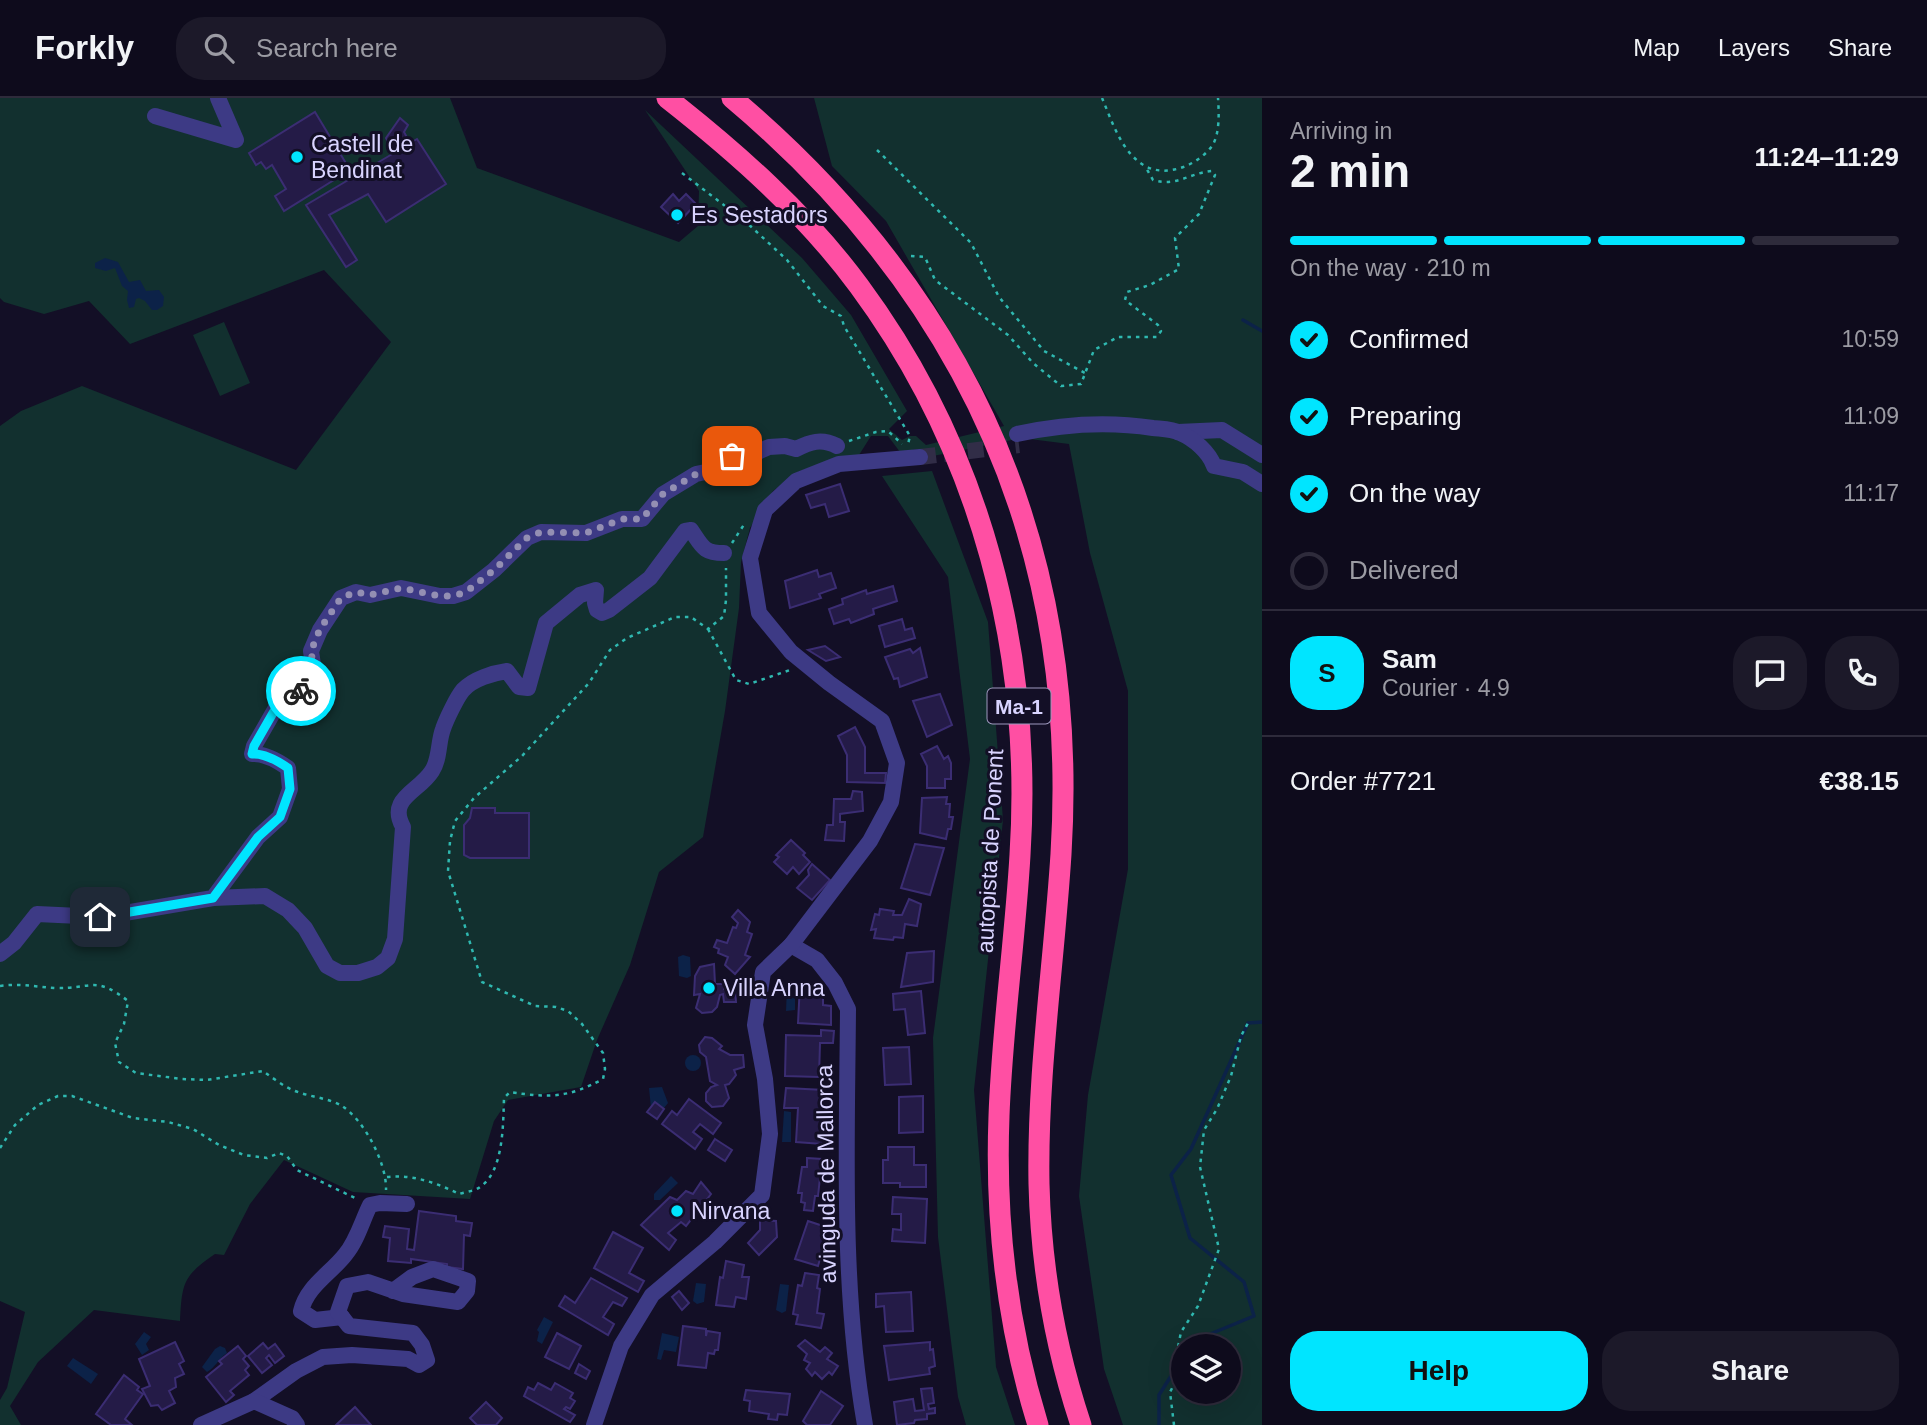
<!DOCTYPE html>
<html lang="en">
<head>
<meta charset="utf-8">
<style>
	:root { --surface:#0e0b1c; --page:#1c1929; --text:#f1f3f6; --muted:#9b9ba3; --line:#2e2b3b; --accent:#00e5ff }
	body { margin:0; font-family:Helvetica,sans-serif; background:var(--page); color:var(--text); height:100vh; display:flex; flex-direction:column; font-size:26px; white-space:nowrap }
	* { box-sizing:border-box; margin:0 }
	p { font-size:23px; color:var(--muted) }
	.icon { flex:none; width:38px; height:38px; fill:none; stroke:currentColor; stroke-width:2; stroke-linecap:round; stroke-linejoin:round }
	.map { position:relative; flex:1; overflow:hidden }
	.details { display:flex; flex-direction:column; background:var(--surface); width:665px }
	.details>* { flex:none }
	.fabs { position:absolute; left:1171px; top:1236px; display:grid; gap:14px }
	.fabs a { display:grid; place-items:center; width:70px; height:70px; border-radius:50%; background:var(--surface); box-shadow:0 7px 28px #0002,0 0 0 2px var(--line); font-size:35px }
	.pin { position:absolute; display:grid; place-items:center; width:60px; height:60px; color:#fff; margin:-30px; border-radius:14px; box-shadow:0 4px 10px #0006 }
	.courier { position:absolute; display:grid; place-items:center; width:70px; height:70px; margin:-35px; border:5px solid #00e5ff; border-radius:50%; background:#fff; color:#222; box-shadow:0 2px 9px #0007 }
	.head em { font-style:normal; font-weight:700 }
	.head div { display:flex; flex-direction:column-reverse }
	.head { display:flex; align-items:center; justify-content:space-between; height:119px; padding:0 28px }
	h1 { font-size:46px; font-weight:700; line-height:52px }
	.bar { display:grid; grid-template-columns:repeat(4,1fr); gap:10px 7px; align-content:center; height:84px; padding:0 28px }
	.bar i { height:9px; border-radius:5px; background:var(--line) }
	.bar .active { background:var(--accent) }
	.bar p { grid-column:span 4 }
	.line { display:flex; align-items:center; gap:18px; padding:0 28px; border-top:2px solid var(--line) }
	.line div { flex:1 }
	.round { display:grid; place-items:center; flex:none; width:74px; height:74px; border-radius:28px; background:var(--page) }
	ol { padding:0 28px; list-style:none }
	li { display:flex; align-items:center; gap:21px; height:77px }
	li p { margin-inline-start:auto }
	li .icon { padding:7px; border-radius:50%; background:var(--accent); color:#111; stroke-width:4 }
	li:last-child { color:var(--muted) }
	li i { width:38px; height:38px; border:4px solid var(--line); border-radius:50% }
	.button { display:flex; gap:14px; margin-top:auto; padding:14px 28px }
	.button a { flex:1; height:80px; border-radius:28px; background:var(--accent); color:#111; font-size:28px; font-weight:700; line-height:80px; text-align:center }
	.button a+a { background:var(--page); color:var(--text) }
	header { display:flex; align-items:center; gap:42px; box-sizing:border-box; height:98px; padding:0 35px; background:var(--surface); border-bottom:2px solid var(--line) }
	header strong { font-size:33px }
	nav { display:flex; gap:38px; margin-inline-start:auto; font-size:24px }
	.search { width:490px; height:63px; background:var(--page); display:flex; align-items:center; gap:18px; box-sizing:border-box; padding:0 24px; border-radius:28px; color:var(--muted); font-size:26px }
	main { display:flex; flex:1; min-height:0 }
	.map>svg:first-child { display:block }
	.green { fill:#12302f; fill-rule:evenodd }
	.water { fill:#0c2248 }
	.lines { fill:none; stroke-linecap:round; stroke-linejoin:round }
	.stream { stroke:#0c2248; stroke-width:3.5 }
	.building { fill:#241b47; stroke:#3b2d73; stroke-width:2 }
	.minor-tunnel { stroke:#312d47; stroke-width:16; stroke-dasharray:16 8; stroke-linecap:butt }
	.path { stroke:#2fb8b0; stroke-width:2.5; stroke-dasharray:3.5 5; stroke-linecap:butt }
	.minor { stroke:#3d3a85; stroke-width:16 }
	.highway { stroke:#ff4fa3; stroke-width:21 }
	.done { stroke:#948fb3; stroke-width:7; stroke-dasharray:0 12.6 }
	.route { stroke:#00e5ff; stroke-width:9 }
	.poi-dot { fill:#00e5ff; stroke:#130f26; stroke-width:2.5 }
	.labels { text-anchor:middle; dominant-baseline:central; stroke-width:6; stroke-linejoin:round; paint-order:stroke }
	.shield { fill:#130f26; stroke:#9e99be; stroke-width:2 }
	.shield-label { font-size:21px; font-weight:bold; fill:#d9d4ff }
	.poi-label { font-size:23px; fill:#d9d4ff; stroke:#130f26; text-anchor:start }
	.street-label { font-size:23px; fill:#d9d4ff; stroke:#130f26 }
</style>
</head>
<body>
<header>
<strong>Forkly</strong>
<div class="search"><svg class="icon" aria-label="search" viewBox="0 0 24 24"><circle cx="10" cy="10" r="6"/><path d="M15 15l6 6"/></svg>Search here</div>
<nav><a>Map</a><a>Layers</a><a>Share</a></nav>
</header>
<main>
<div class="map">
<svg width="1262" height="1327" viewBox="0 0 1262 1327">
	<rect width="100%" height="100%" fill="#130f26"/>
	<g class="green">
		<path d="M0,0H450L477,70L679,144L698,128L699,93L645,12L802,160L851,217L907,313L889,331L902,342L910,338H916L926,347L1004,328L886,123L832,68L814,0H1262V1327H1123L1104,1271L1079,1098L1088,997L1128,771V593L1090,455L1069,346L1022,340L933,358L918,351L900,354L888,338H871L859,357L831,362L798,374L773,393L750,430L741,464L739,510L725,613L703,739L659,774L630,867L597,942L581,989L508,1002L494,1023L470,1101L353,1094L284,1062L250,1106L224,1157L215,1156C183,1178 182,1185 180,1223L94,1212L38,1264L10,1308L21,1327H0V1302L7,1290L25,1214L0,1203V328L21,313L82,288L296,372L391,244L324,172L130,246L89,203L44,216L4,204L0,200ZM1183,1248H1228V1293H1183Z"/>
		<polygon points="224,224 250,285 220,298 193,237"/>
		<polygon points="932,373 988,524 1003,722 974,992 996,1269 1015,1327 966,1327 958,1299 938,1139 933,940 970,661 948,479 882,378"/>
	</g>
	<g class="water">
		<polygon points="105,160 118,164 129,184 140,182 146,193 159,192 164,199 163,208 157,212 152,212 145,203 139,200 136,201 134,209 129,210 127,202 128,193 122,188 115,170 106,173 95,170 95,165"/>
		<polygon points="683,857 690,859 691,878 687,880 679,878 678,859"/>
		<polygon points="787,889 795,889 795,912 786,913"/>
		<circle cx="693" cy="965" r="8"/>
		<polygon points="662,989 668,1005 664,1010 655,1005 651,1010 649,990"/>
		<polygon points="784,1013 791,1014 791,1044 782,1044"/>
		<polygon points="671,1078 678,1085 660,1102 654,1102 654,1096"/>
		<polygon points="696,1185 706,1186 704,1204 697,1206 693,1203"/>
		<polygon points="780,1186 789,1187 786,1213 782,1215 776,1212"/>
		<polygon points="544,1219 553,1224 542,1246 537,1243 539,1234 537,1232"/>
		<polygon points="144,1234 151,1239 146,1246 149,1252 142,1257 135,1246"/>
		<polygon points="662,1235 679,1239 676,1254 664,1252 661,1262 657,1261"/>
		<path d="M220,1248L225,1250L227,1255C218,1261 216,1269 207,1274L202,1269L215,1251Z"/>
		<polygon points="73,1260 98,1276 91,1286 67,1268"/>
	</g>
	<g class="lines">
		<g class="stream">
			<polyline points="1243,222 1262,233"/>
			<polyline points="1192,1248 1198,1241 1254,1218 1244,1184 1190,1140 1171,1077 1191,1051 1248,925 1262,924"/>
			<polyline points="1159,1327 1159,1297 1183,1259"/>
		</g>
	</g>
	<g class="building">
		<polygon points="315,14 350,72 284,113 275,98 286,91 272,67 266,71 261,64 256,67 249,55"/>
		<polygon points="400,20 408,27 404,34 410,45 417,41 446,86 386,124 368,96 329,117 357,162 346,169 306,107 394,55 386,40"/>
		<polygon points="673,96 679,103 686,96 696,106 678,125 661,109"/>
		<polygon points="840,386 849,413 829,419 825,406 811,410 806,397"/>
		<polygon points="817,472 819,479 831,475 836,490 819,496 821,500 790,510 785,483"/>
		<polygon points="893,488 897,503 873,511 874,516 851,525 849,521 834,526 829,511 843,506 842,501 866,492 867,496"/>
		<polygon points="902,521 905,532 912,530 915,540 885,549 879,528"/>
		<polygon points="825,548 840,559 826,563 808,552"/>
		<polygon points="920,550 927,579 900,589 898,580 894,581 885,559 910,551 913,555"/>
		<polygon points="940,596 952,627 927,639 913,603"/>
		<polygon points="855,629 865,649 865,675 886,675 885,685 847,684 847,657 838,638"/>
		<polygon points="937,648 944,661 948,658 951,665 951,681 945,681 945,690 927,690 927,668 921,656"/>
		<polygon points="853,693 862,694 863,713 840,716 840,724 845,724 844,743 825,742 827,727 833,727 834,701 851,701"/>
		<polygon points="947,699 946,706 950,706 949,719 953,719 951,731 948,731 946,741 920,735 922,700"/>
		<polygon points="472,710 495,710 495,715 529,715 529,760 470,760 464,757 464,727 470,720"/>
		<polygon points="791,742 805,755 803,757 810,764 799,776 793,769 787,776 774,764 779,759 776,757"/>
		<polygon points="915,746 944,750 930,797 901,790"/>
		<polygon points="812,766 830,782 812,802 797,790 809,777 808,772"/>
		<polygon points="909,801 921,806 917,828 905,826 903,840 894,839 893,842 874,840 876,831 871,832 875,816 879,817 880,811 894,813 893,817 902,817"/>
		<polygon points="738,812 750,824 747,834 752,836 745,857 750,859 735,876 725,867 728,859 718,855 719,851 714,849 717,842 727,845 733,829 736,830 738,825 732,819"/>
		<polygon points="934,853 933,884 901,889 907,855"/>
		<polygon points="714,866 715,886 724,886 724,891 735,890 736,904 724,904 723,896 720,897 717,909 712,914 702,915 696,910 700,896 694,897 695,878 700,869"/>
		<polygon points="800,886 823,886 823,907 831,908 831,927 798,925"/>
		<polygon points="921,893 925,935 908,937 905,911 894,912 893,896"/>
		<polygon points="821,932 834,933 833,945 820,945 819,979 785,978 786,937 821,938"/>
		<polygon points="705,939 712,940 722,948 719,951 730,957 743,957 744,969 734,972 736,977 729,986 725,987 729,1000 723,1008 712,1009 706,1003 706,995 711,989 717,987 710,983 706,959 700,954 699,947"/>
		<polygon points="909,949 911,986 885,987 883,950"/>
		<polygon points="786,990 824,992 822,1046 796,1044 798,1010 784,1010"/>
		<polygon points="923,998 923,1034 899,1035 899,999"/>
		<polygon points="689,1001 721,1025 713,1036 700,1026 693,1034 702,1041 695,1051 662,1026 672,1013 677,1017"/>
		<polygon points="655,1004 664,1011 657,1021 647,1014"/>
		<polygon points="715,1041 732,1052 725,1063 708,1052"/>
		<polygon points="888,1049 914,1049 914,1067 926,1067 926,1089 900,1089 900,1085 883,1085 883,1062 888,1062"/>
		<polygon points="807,1060 822,1061 818,1098 815,1098 813,1113 804,1112 805,1105 801,1104 802,1095 798,1095 802,1069 807,1069"/>
		<polygon points="701,1084 711,1096 686,1128 681,1124 668,1135 676,1142 669,1152 641,1127 670,1099 677,1102 686,1093 693,1096"/>
		<polygon points="893,1099 927,1101 925,1145 892,1143 893,1131 901,1132 901,1116 892,1116"/>
		<polygon points="419,1113 456,1118 456,1123 472,1125 470,1138 464,1137 463,1171 447,1169 447,1166 411,1161 411,1165 388,1163 390,1140 383,1139 385,1128 409,1131 407,1151 414,1152"/>
		<polygon points="760,1122 776,1123 777,1139 759,1157 748,1145 760,1132"/>
		<polygon points="808,1123 829,1130 818,1168 795,1161"/>
		<polygon points="613,1134 643,1150 629,1175 644,1183 638,1194 594,1170"/>
		<polygon points="726,1163 744,1167 742,1179 749,1179 746,1201 736,1199 734,1209 716,1207 720,1179 723,1180"/>
		<polygon points="805,1175 819,1177 817,1190 820,1191 817,1215 824,1216 821,1230 796,1226 798,1217 793,1216 798,1187 802,1188"/>
		<polygon points="591,1180 627,1200 622,1208 613,1204 603,1219 614,1226 608,1237 559,1208 565,1198 575,1205"/>
		<polygon points="679,1193 689,1205 682,1212 672,1199"/>
		<polygon points="911,1194 913,1233 886,1234 884,1208 876,1209 876,1196"/>
		<polygon points="683,1228 706,1231 706,1238 707,1233 720,1235 718,1252 715,1252 714,1256 708,1255 706,1270 678,1267"/>
		<polygon points="557,1235 581,1248 569,1271 545,1259"/>
		<polygon points="805,1242 820,1254 825,1249 832,1255 827,1261 838,1268 832,1277 829,1274 822,1281 815,1274 812,1278 806,1271 810,1265 804,1262 807,1256 798,1248"/>
		<polygon points="175,1244 184,1263 179,1266 184,1276 175,1280 176,1289 169,1293 175,1305 162,1312 158,1307 151,1308 142,1291 150,1288 139,1261"/>
		<polygon points="930,1244 930,1252 933,1251 935,1268 929,1270 930,1276 889,1282 884,1248"/>
		<polygon points="263,1245 268,1251 275,1246 284,1258 275,1265 269,1257 266,1260 272,1267 262,1275 248,1258"/>
		<polygon points="238,1248 246,1258 243,1261 249,1268 245,1272 249,1277 230,1293 234,1297 226,1304 206,1279 222,1266 219,1263"/>
		<polygon points="579,1266 590,1273 586,1281 575,1275"/>
		<polygon points="124,1277 139,1289 137,1292 143,1296 125,1321 132,1327 111,1327 96,1316"/>
		<polygon points="538,1285 551,1292 555,1285 573,1295 570,1300 575,1303 570,1311 566,1309 564,1311 575,1317 570,1324 524,1298 528,1289 534,1292"/>
		<polygon points="932,1290 934,1305 928,1306 929,1311 935,1310 935,1315 927,1316 927,1321 915,1322 914,1325 897,1327 894,1304 913,1301 915,1313 924,1312 921,1291"/>
		<polygon points="746,1292 790,1296 787,1317 778,1316 777,1322 768,1321 769,1316 749,1313 750,1303 744,1302"/>
		<polygon points="821,1293 843,1308 830,1327 807,1327 803,1323"/>
		<polygon points="486,1304 502,1320 496,1327 477,1327 470,1320"/>
		<polygon points="355,1309 371,1327 336,1327"/>
	</g>
	<g class="lines">
		<polyline class="minor-tunnel" points="920,359 1019,347"/>
		<g class="path">
			<path d="M1102,0C1112,23 1121,54 1145,68C1167,80 1198,67 1212,48C1220,36 1219,14 1218,0"/>
			<polyline points="877,52 971,145 999,199 1044,253 1085,275"/>
			<polyline points="682,75 746,124 787,162 823,208 841,218 844,228 910,338 908,346"/>
			<path d="M911,158L925,159L935,182L1008,237L1033,265L1061,288L1081,286L1094,252L1118,239H1157L1161,233L1158,227L1125,202L1127,194L1150,187L1179,171L1175,140L1199,116L1215,77L1212,73C1189,75 1177,89 1153,82L1145,68"/>
			<polyline points="849,343 876,334 888,333 902,346"/>
			<polyline points="732,445 745,425"/>
			<polyline points="708,531 736,582 749,586 790,572"/>
			<path d="M0,888C19,885 37,889 55,890C92,891 95,877 128,903L124,926L115,945L119,964L136,975L182,981L207,982L263,973C273,980 284,989 295,993C310,999 329,1000 342,1008C365,1023 387,1066 386,1092"/>
			<polyline points="0,1050 15,1027 38,1007 58,998 72,998 133,1020 168,1024 193,1031 219,1047 244,1057 267,1060 279,1055 287,1058 297,1072 357,1101"/>
			<path d="M387,1079C412,1076 437,1085 459,1096C465,1094 475,1093 480,1089C504,1073 503,1026 504,1000L510,994C549,1000 568,1000 603,981L605,971L603,955L582,926L568,913L556,909L535,908L482,884L448,773L450,743L455,723L474,700L522,658L589,585L610,552L627,540L675,519H691L708,531L724,518L726,502V470"/>
			<polyline points="1183,1255 1178,1249 1181,1234 1198,1208 1219,1151 1200,1069 1204,1032 1217,1011 1231,978 1241,938 1248,925"/>
			<polyline points="1174,1327 1170,1294 1183,1270"/>
		</g>
		<g class="minor">
			<polyline points="155,18 236,42 218,0"/>
			<polyline points="1178,334 1222,332 1262,357"/>
			<path d="M1017,336C1062,326 1108,323 1153,330C1161,331 1172,331 1180,335C1194,341 1209,354 1214,368L1243,374L1262,386"/>
			<path d="M213,800L265,798L288,812L305,830L327,868L340,875H358L377,869L388,860L395,841L403,729C387,700 419,694 432,673C440,661 438,644 443,631C446,622 457,599 463,592C473,581 493,575 507,573L519,589L528,590L546,525L580,497L596,492L595,505L597,512L602,515L609,512L650,480L685,433L691,432C702,448 703,455 724,455"/>
			<path d="M791,847L817,862L835,885L848,911C847,1050 841,1189 865,1327"/>
			<path d="M0,856L14,845L37,816L101,819L213,800L258,739L280,719L290,691L288,670C278,663 265,655 252,656L254,648L277,608L300,594L310,582L313,567L311,553L320,532L341,500L356,494L370,497L401,490L440,498H453L466,494L494,472L527,440L541,434L586,435L622,421H642L663,396L696,376L710,373L732,358L746,359L769,349L785,348L796,351C810,344 821,340 837,348"/>
			<path d="M342,1219L315,1222L301,1213C307,1188 330,1176 345,1157C357,1143 362,1123 370,1107L380,1105L407,1106"/>
			<polyline points="254,1303 296,1273 323,1259 352,1257 408,1261 419,1267 427,1262 422,1247 413,1235 349,1228 338,1214 347,1188 368,1184 403,1196 458,1204 467,1193 468,1183 433,1171 412,1179 393,1193"/>
			<polyline points="201,1327 254,1303 292,1320 297,1327"/>
			<polyline points="594,1327 621,1248 652,1197 715,1144 762,1097 770,1036 765,981 755,927 763,874 791,847 870,743 891,704 897,665 882,623 829,585 791,554 759,515 750,460 765,412 796,383 839,366 920,359"/>
		</g>
		<g class="highway">
			<path d="M667,0C737,55 806,116 859,188C981,353 1033,554 1020,757C1015,844 1002,931 999,1018C995,1123 1007,1227 1038,1327"/>
			<path d="M732,0C966,197 1080,448 1061,756C1054,866 1037,976 1039,1086C1041,1168 1055,1249 1081,1327"/>
		</g>
	</g>
	<g class="lines">
		<polyline class="done" points="301,593 310,582 313,567 311,553 320,531 341,500 356,494 370,497 401,490 440,498 453,498 466,494 494,472 527,440 541,434 586,435 622,421 642,421 663,396 696,376 710,373 732,358"/>
		<path class="route" d="M100,819L213,800L258,739L280,719L290,691L288,670C278,663 265,655 252,656L254,648L277,608L301,593"/>
	</g>
	<g class="poi-dot">
		<circle cx="297" cy="59" r="7"/>
		<circle cx="677" cy="117" r="7"/>
		<circle cx="709" cy="890" r="7"/>
		<circle cx="677" cy="1113" r="7"/>
	</g>
	<g class="labels">
		<rect class="shield" x="987.5" y="590.5" width="63" height="35" rx="5"/>
		<g class="shield-label">
			<text x="1019" y="608">Ma-1</text>
		</g>
		<g class="poi-label">
			<text x="311" y="46">Castell de<tspan x="311" dy="26">Bendinat</tspan></text>
			<text x="691" y="117">Es Sestadors</text>
			<text x="723" y="890">Villa Anna</text>
			<text x="691" y="1113">Nirvana</text>
		</g>
		<g class="street-label">
			<text transform="translate(990 753) rotate(-87)">autopista de Ponent</text>
			<text transform="translate(826 1076) rotate(-91)">avinguda de Mallorca</text>
		</g>
	</g>
</svg>
<div class="fabs">
<a><svg class="icon" aria-label="layers" viewBox="0 0 24 24"><path d="M12 4l9 5-9 5-9-5zM3 14l9 5 9-5"/></svg></a>
</div>
<div class="pin" style="left:732px;top:358px;background:#ea580c"><svg class="icon" aria-label="bag" viewBox="0 0 24 24"><path d="M5 8h14l-1 12H6zM9 8a3 3 0 0 1 6 0"/></svg></div>
<div class="pin" style="left:100px;top:819px;background:#1f2937"><svg class="icon" aria-label="home" viewBox="0 0 24 24"><path d="M3 11l9-7 9 7M6 9v11h12V9"/></svg></div>
<div class="courier" style="left:301px;top:593px"><svg class="icon" aria-label="bike" viewBox="0 0 24 24"><circle cx="6" cy="16" r="4"/><circle cx="18" cy="16" r="4"/><path d="M6 16l4-8h5l3 8M10 8l3 8H6M13 5h3"/></svg></div>
</div>
<section class="details">
<div class="head"><div><h1>2 min</h1><p>Arriving in</p></div><em>11:24–11:29</em></div>
<div class="bar"><i class="active"></i><i class="active"></i><i class="active"></i><i></i><p>On the way · 210 m</p></div>
<ol>
<li><svg class="icon" aria-label="check" viewBox="0 0 24 24"><path d="M5 12l5 5 9-10"/></svg>Confirmed<p>10:59</p></li>
<li><svg class="icon" aria-label="check" viewBox="0 0 24 24"><path d="M5 12l5 5 9-10"/></svg>Preparing<p>11:09</p></li>
<li><svg class="icon" aria-label="check" viewBox="0 0 24 24"><path d="M5 12l5 5 9-10"/></svg>On the way<p>11:17</p></li>
<li><i></i>Delivered</li>
</ol>
<div class="line" style="height:126px"><b class="round" style="background:var(--accent);color:#111">S</b><div><b>Sam</b><p>Courier · 4.9</p></div><a class="round"><svg class="icon" aria-label="chat" viewBox="0 0 24 24"><path d="M4 5h16v11H9l-5 4z"/></svg></a><a class="round"><svg class="icon" aria-label="phone" viewBox="0 0 24 24"><path d="M5 4h4l2 5-3 2q2 4 5 5l2-3 5 2v4C11 20 4 13 5 4z"/></svg></a></div>
<div class="line" style="height:91px"><div>Order #7721</div><b>€38.15</b></div>
<div class="button"><a>Help</a><a>Share</a></div>
</section>
</main>
</body>
</html>
